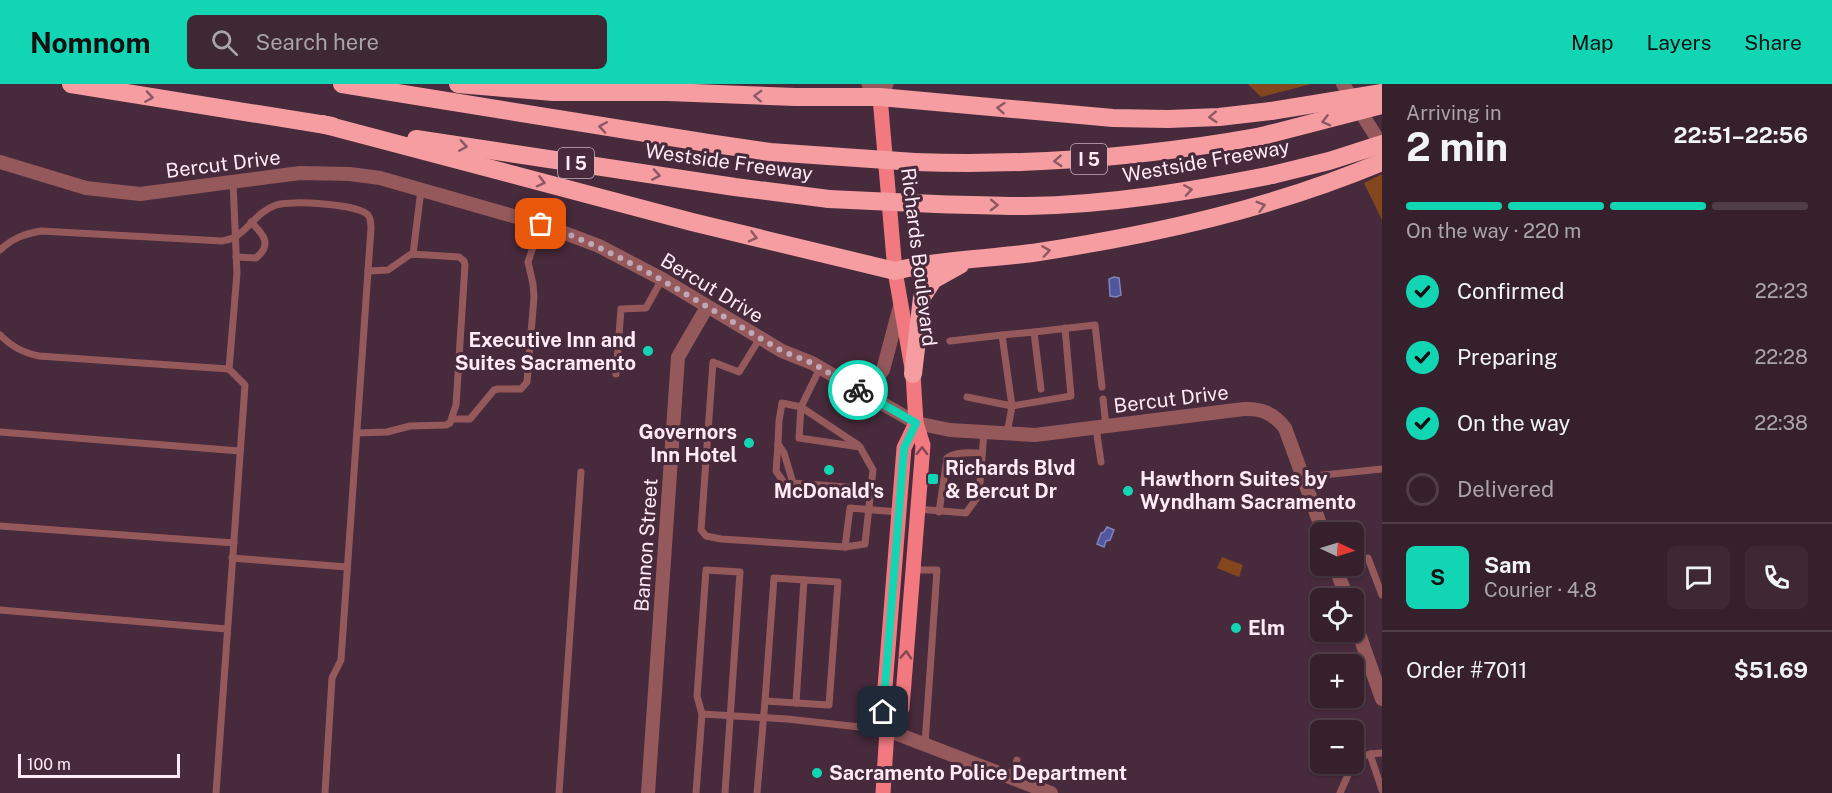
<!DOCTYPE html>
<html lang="en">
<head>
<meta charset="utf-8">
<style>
	:root { --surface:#35202c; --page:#3d2834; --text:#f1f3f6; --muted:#aaa3a9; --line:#4f3e48; --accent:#12d5b4 }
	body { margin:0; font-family:"Public Sans",sans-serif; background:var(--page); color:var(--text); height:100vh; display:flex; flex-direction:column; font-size:22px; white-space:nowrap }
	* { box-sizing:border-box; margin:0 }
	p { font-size:20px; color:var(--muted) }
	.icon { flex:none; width:33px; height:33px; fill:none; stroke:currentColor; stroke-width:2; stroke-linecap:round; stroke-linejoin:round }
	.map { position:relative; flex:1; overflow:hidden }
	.panel { display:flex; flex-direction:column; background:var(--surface); width:450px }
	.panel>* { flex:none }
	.needle { width:39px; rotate:94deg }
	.tools { position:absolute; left:1310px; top:438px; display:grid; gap:12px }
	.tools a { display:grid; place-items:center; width:54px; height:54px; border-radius:9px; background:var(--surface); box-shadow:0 2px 4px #0004,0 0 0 2px var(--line); font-size:30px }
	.scale { position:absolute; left:18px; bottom:15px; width:162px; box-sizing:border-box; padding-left:6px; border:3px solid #ffebf6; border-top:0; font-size:16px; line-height:21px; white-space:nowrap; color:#ffebf6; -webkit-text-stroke:4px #472a3b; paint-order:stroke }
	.pin { position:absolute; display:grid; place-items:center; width:51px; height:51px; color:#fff; margin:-26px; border-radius:12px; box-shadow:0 3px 9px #0006 }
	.courier { position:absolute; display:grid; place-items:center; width:60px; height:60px; margin:-30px; border:4px solid #12d5b4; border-radius:50%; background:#fff; color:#222; box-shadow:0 2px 8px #0007 }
	.summary em { font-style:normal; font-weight:700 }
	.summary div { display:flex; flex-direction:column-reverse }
	.summary { display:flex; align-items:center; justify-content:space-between; height:102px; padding:0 24px }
	h1 { font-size:39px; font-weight:700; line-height:45px }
	.bar { display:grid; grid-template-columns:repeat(4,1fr); gap:9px 6px; align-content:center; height:72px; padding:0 24px }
	.bar i { height:8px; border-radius:4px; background:var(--line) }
	.bar .current { background:var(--accent) }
	.bar p { grid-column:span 4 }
	.line { display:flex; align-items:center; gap:15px; padding:0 24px; border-top:2px solid var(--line) }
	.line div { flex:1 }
	.round { display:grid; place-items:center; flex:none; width:63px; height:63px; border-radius:9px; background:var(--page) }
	ol { padding:0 24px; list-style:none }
	li { display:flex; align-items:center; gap:18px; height:66px }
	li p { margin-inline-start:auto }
	li .icon { padding:6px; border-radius:50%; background:var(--accent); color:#111; stroke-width:4 }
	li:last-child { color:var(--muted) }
	li i { width:33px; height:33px; border:3px solid var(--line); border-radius:50% }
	header { display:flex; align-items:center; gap:36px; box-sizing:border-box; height:84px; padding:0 30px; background:var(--accent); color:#111 }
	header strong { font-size:28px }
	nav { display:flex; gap:33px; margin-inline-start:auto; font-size:21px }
	.search { width:420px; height:54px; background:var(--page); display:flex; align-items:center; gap:15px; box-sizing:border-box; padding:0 21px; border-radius:9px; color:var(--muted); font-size:22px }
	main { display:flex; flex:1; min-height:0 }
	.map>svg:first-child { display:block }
	.green { fill:#84461c }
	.water { fill:#4f579f; stroke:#8483b9; stroke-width:1.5 }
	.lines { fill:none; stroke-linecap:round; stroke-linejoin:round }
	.service { stroke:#95595c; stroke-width:7 }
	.minor { stroke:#95595c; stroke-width:14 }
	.tertiary { stroke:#95595c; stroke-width:15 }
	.primary { stroke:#f27980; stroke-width:15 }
	.motorway { stroke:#f59da0; stroke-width:18 }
	.motorway-bridge { stroke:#f59da0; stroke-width:18 }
	.oneway { stroke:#8d5863 }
	.oneway2 { stroke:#834653 }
	.done { stroke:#bfa7b5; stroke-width:6; stroke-dasharray:0 10.8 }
	.route { stroke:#12d5b4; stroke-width:8 }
	.poi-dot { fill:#12d5b4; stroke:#472a3b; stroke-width:2 }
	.labels { text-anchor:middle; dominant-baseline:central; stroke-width:6; stroke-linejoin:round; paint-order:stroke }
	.shield { fill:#472a3b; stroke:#c8b1be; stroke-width:1.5 }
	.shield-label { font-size:18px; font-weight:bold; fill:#ffebf6 }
	.street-label { font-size:20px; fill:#ffebf6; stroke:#472a3b }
	.poi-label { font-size:20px; font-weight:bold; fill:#ffebf6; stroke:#472a3b; text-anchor:start }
</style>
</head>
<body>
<header>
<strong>Nomnom</strong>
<div class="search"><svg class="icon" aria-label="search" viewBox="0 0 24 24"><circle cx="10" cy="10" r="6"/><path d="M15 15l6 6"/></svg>Search here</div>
<nav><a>Map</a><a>Layers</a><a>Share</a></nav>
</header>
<main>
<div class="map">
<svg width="1382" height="709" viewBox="0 0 1382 709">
	<rect width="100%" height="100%" fill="#472a3b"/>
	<g class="green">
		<polygon points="1248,0 1311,0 1261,13"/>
		<polygon points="1382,90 1382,136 1364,99"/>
		<polygon points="1222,473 1243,481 1239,493 1217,484"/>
	</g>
	<g class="water">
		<polygon points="1114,193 1119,194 1121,211 1116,213 1110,212 1109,195"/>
		<polygon points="1107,443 1114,446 1110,456 1106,457 1104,463 1097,460 1101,449 1104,448"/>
	</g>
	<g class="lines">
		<g class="service">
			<path d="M0,166C13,154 24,150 41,147L222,157C226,156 232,155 235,153C249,145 258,127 276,121C290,116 359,120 368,131C371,135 371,140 371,144L341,576L332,594L325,709"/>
			<polyline points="413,170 421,106"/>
			<path d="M236,173L256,174C273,160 263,150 251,138"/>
			<polyline points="1034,248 1095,241 1102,303"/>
			<path d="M0,251C12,263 22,268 39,272L229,285"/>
			<polyline points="760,254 739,288 713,278 701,446 706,452 721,455 845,463 865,460 873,386 860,363 799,354 801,323 820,284"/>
			<polyline points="950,257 1002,251"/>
			<polyline points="616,290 621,225 646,224 662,195"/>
			<polyline points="967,313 1012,322 1002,251 1034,248 1041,305"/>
			<polyline points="1103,315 1106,342"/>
			<polyline points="452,335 470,335 494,306 498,305 521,305 527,298 534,213 533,200 528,178 541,140"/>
			<polyline points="1096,344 1101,378"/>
			<polyline points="0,348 240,367"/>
			<polyline points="357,349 387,348 410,342 446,341 450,339 456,321 465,181 464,177 459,173 411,170 388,186 368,187"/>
			<polyline points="1007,350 1012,322 1071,312 1065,244"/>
			<polyline points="778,360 776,387 785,400 793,399"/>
			<polyline points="858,361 801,323 782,319 779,337 778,360 784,369 793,399 871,405"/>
			<polyline points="1304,393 1382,385"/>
			<polyline points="917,425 966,429 979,411 984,348"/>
			<path d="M939,428L947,374C956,367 971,369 982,369"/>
			<polyline points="0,442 234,459"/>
			<polyline points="845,463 850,424 898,428"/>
			<polyline points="232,474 347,483"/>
			<polyline points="1353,478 1368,474 1382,511"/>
			<polyline points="913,486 937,486 925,660"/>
			<polyline points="0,526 227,545"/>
			<polyline points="796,619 804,496"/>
			<polyline points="702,630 787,635 887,646"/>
			<polyline points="1370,670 1382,706"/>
			<polyline points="1011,693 1017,676"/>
			<polyline points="216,709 245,301 229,285 237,189 233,98"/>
			<polyline points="559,709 581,388"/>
			<polyline points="696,709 702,630 697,612 706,486 740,488 725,709"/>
			<polyline points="757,709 765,617 829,621 838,498 774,494 765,617"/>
			<polyline points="1340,709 1355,675 1370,670 1382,669"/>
		</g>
		<g class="minor">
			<polyline points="1343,0 1382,62"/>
			<path d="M0,78L86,104L140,110L300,89L350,90L380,94L541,140L599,162L662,195L782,267L812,279L916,339L950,346L1035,351L1244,325C1262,324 1274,330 1285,344L1323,448"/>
			<path d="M845,294C860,299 873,299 883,286L900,222"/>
			<polyline points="1335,482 1347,514"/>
			<polyline points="1353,533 1382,615"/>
			<polyline points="887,646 1051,709"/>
			<polyline points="648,709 678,273 707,223"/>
		</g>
		<polyline class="tertiary" points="869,0 880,13 886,0"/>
		<g class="primary">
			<polyline points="880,13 895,187 913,290 916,339 923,361 902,624 887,646"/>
			<polyline points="883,709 887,646 883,628 904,364 916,339"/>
		</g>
		<g class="motorway">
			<polyline points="71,0 332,42"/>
			<polyline points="342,0 708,59 770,68 828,72"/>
			<polyline points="458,0 553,8 668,8 795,13 880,13 1113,34 1168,35 1219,33 1271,27"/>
			<path d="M322,40L692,138L895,187C942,175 992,175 1039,168C1157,150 1272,124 1382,78"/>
			<polyline points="416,55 735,103 829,115"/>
			<path d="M915,78C1032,82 1146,73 1262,52"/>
			<path d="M936,120C966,121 997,122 1027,122C1109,121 1191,107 1272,91"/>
			<polyline points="913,290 922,213 933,196 960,181"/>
		</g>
		<g class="motorway-bridge">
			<polyline points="1271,27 1382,9"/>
			<polyline points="1262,52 1382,21"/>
			<polyline points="828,72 915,78"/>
			<polyline points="1272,91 1329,77 1382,60"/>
			<polyline points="829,115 936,120"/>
		</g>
	</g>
	<defs><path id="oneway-chevron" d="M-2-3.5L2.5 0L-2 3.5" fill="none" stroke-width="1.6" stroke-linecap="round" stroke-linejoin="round" transform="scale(1.5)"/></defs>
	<g class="oneway">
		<use href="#oneway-chevron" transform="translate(758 12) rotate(-178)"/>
		<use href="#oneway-chevron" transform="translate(149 13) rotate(9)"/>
		<use href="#oneway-chevron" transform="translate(1001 24) rotate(-175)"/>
		<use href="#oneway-chevron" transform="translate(1213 33) rotate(177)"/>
		<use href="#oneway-chevron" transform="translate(1326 37) rotate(166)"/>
		<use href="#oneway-chevron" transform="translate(603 43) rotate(-171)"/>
		<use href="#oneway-chevron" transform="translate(463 62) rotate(9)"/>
		<use href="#oneway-chevron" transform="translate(1058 77) rotate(177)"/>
		<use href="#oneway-chevron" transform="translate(656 91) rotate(9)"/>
		<use href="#oneway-chevron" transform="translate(541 98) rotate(15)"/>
		<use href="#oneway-chevron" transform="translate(1188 106) rotate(-9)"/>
		<use href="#oneway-chevron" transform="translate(994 121) rotate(1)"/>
		<use href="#oneway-chevron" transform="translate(1261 122) rotate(-16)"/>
		<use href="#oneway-chevron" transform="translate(753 153) rotate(14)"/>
		<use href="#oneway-chevron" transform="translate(1046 167) rotate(-9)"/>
	</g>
	<g class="oneway2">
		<use href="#oneway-chevron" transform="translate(922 367) rotate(-89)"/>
		<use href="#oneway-chevron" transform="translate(906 571) rotate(-86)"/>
	</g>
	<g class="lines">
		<path class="done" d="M541,140C628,170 702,221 782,267L812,279L858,306"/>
		<polyline class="route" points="858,306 916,339 904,364 883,628"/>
	</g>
	<g class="poi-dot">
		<circle cx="648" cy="267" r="6"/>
		<circle cx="749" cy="359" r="6"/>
		<circle cx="829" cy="386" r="6"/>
		<rect x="927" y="389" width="12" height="12" rx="3"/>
		<circle cx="1128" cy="407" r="6"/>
		<circle cx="1236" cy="544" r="6"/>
		<circle cx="817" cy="689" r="6"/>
	</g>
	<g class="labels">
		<g class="shield">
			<rect x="1071" y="60" width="36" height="30" rx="4.5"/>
			<rect x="558" y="64" width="36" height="30" rx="4.5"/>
		</g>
		<g class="shield-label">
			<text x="1089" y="75">I 5</text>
			<text x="576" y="79">I 5</text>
		</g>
		<g class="street-label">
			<text transform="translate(1206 77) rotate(-10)">Westside Freeway</text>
			<text transform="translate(729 78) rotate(8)">Westside Freeway</text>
			<text transform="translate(223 80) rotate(-7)">Bercut Drive</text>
			<text transform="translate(919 173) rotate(83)">Richards Boulevard</text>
			<text transform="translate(712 204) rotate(31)">Bercut Drive</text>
			<text transform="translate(1171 315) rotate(-7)">Bercut Drive</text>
			<text transform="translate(646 461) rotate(-86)">Bannon Street</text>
		</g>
		<g class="poi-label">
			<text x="636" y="256" text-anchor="end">Executive Inn and<tspan x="636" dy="23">Suites Sacramento</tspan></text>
			<text x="737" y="348" text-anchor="end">Governors<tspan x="737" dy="23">Inn Hotel</tspan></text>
			<text x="945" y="384">Richards Blvd<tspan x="945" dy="23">&amp; Bercut Dr</tspan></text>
			<text x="1140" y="395">Hawthorn Suites by<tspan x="1140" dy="23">Wyndham Sacramento</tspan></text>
			<text x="829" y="407" text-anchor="middle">McDonald's</text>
			<text x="1248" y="544">Elm</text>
			<text x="829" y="689">Sacramento Police Department</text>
		</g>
	</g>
</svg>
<div class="tools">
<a><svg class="needle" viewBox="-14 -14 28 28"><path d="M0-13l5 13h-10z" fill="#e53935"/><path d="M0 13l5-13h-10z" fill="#aaa3a9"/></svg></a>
<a><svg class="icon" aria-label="locate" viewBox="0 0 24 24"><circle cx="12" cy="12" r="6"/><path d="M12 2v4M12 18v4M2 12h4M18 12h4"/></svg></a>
<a>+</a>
<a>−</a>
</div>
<div class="scale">100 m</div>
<div class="pin" style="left:541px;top:140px;background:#ea580c"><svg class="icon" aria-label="bag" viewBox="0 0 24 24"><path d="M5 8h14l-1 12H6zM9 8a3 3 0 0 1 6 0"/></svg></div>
<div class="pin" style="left:883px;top:628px;background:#1f2937"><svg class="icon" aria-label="home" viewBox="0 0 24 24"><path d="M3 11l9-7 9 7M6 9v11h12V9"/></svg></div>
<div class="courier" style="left:858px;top:306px"><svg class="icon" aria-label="bike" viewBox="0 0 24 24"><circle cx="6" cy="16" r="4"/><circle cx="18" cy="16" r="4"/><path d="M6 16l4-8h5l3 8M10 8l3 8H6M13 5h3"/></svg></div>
</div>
<section class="panel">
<div class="summary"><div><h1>2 min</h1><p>Arriving in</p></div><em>22:51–22:56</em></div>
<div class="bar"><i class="current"></i><i class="current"></i><i class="current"></i><i></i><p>On the way · 220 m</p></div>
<ol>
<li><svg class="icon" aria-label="check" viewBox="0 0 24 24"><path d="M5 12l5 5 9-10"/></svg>Confirmed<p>22:23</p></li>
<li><svg class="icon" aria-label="check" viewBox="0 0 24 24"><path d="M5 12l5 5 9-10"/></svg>Preparing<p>22:28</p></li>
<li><svg class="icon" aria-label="check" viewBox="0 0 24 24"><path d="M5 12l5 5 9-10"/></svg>On the way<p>22:38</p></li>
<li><i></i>Delivered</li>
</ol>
<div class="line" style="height:108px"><b class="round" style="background:var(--accent);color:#111">S</b><div><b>Sam</b><p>Courier · 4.8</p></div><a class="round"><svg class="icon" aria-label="chat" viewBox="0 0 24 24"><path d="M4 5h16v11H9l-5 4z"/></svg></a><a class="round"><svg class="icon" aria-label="phone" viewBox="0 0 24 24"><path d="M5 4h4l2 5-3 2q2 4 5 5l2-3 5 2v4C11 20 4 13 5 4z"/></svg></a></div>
<div class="line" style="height:78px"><div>Order #7011</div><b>$51.69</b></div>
</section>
</main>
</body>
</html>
